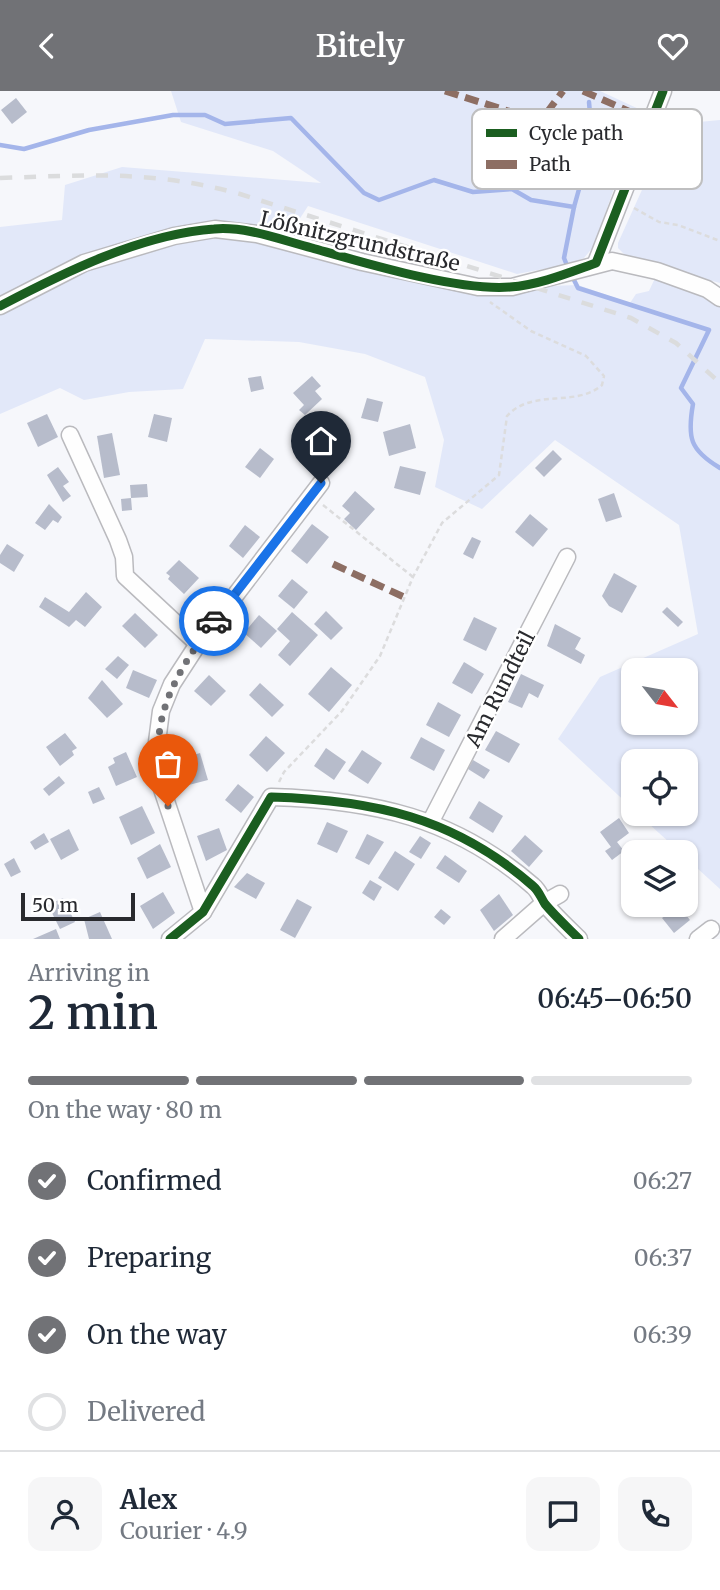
<!DOCTYPE html>
<html lang="en">
<head>
<meta charset="utf-8">
<style>
	:root { --surface:#fff; --page:#f6f6f7; --text:#1f2937; --muted:#747a83; --line:#e0e1e3; --accent:#717276 }
	body { margin:0; font-family:Merriweather,serif; background:var(--page); color:var(--text); height:100vh; display:flex; flex-direction:column; font-size:26px; white-space:nowrap }
	* { box-sizing:border-box; margin:0 }
	p { font-size:23px; color:var(--muted) }
	.icon { flex:none; width:38px; height:38px; fill:none; stroke:currentColor; stroke-width:2; stroke-linecap:round; stroke-linejoin:round }
	.map { position:relative; height:848px; overflow:hidden }
	.sheet { display:flex; flex-direction:column; background:var(--surface); flex:1 }
	.sheet>* { flex:none }
	.needle { width:46px; rotate:121deg }
	.controls { position:absolute; left:621px; top:567px; display:grid; gap:14px }
	.controls a { display:grid; place-items:center; width:77px; height:77px; border-radius:14px; background:var(--surface); box-shadow:0 2px 5px #0004; font-size:35px }
	.scale { position:absolute; left:21px; bottom:18px; width:114px; box-sizing:border-box; padding-left:7px; border:4px solid #292a2e; border-top:0; font-size:19px; line-height:24px; white-space:nowrap; color:#292a2e; -webkit-text-stroke:5px #fff; paint-order:stroke }
	.pin { position:absolute; display:grid; place-items:center; width:60px; height:60px; color:#fff; margin:-72px -30px; border-radius:50% 50% 50% 0; rotate:-45deg; box-shadow:0 0 7px #0007 }
	.pin .icon { rotate:45deg }
	.courier { position:absolute; display:grid; place-items:center; width:70px; height:70px; margin:-35px; border:5px solid #1a73e8; border-radius:50%; background:#fff; color:#222; box-shadow:0 2px 9px #0007 }
	.overview em { font-style:normal; font-weight:600 }
	.overview div { display:flex; flex-direction:column-reverse }
	.overview { display:flex; align-items:center; justify-content:space-between; height:119px; padding:0 28px }
	h1 { font-size:46px; font-weight:600; line-height:52px }
	.bar { display:grid; grid-template-columns:repeat(4,1fr); gap:10px 7px; align-content:center; height:84px; padding:0 28px }
	.bar i { height:9px; border-radius:5px; background:var(--line) }
	.bar .current { background:var(--accent) }
	.bar p { grid-column:span 4 }
	.line { display:flex; align-items:center; gap:18px; padding:0 28px; border-top:2px solid var(--line) }
	.line div { flex:1 }
	.round { display:grid; place-items:center; flex:none; width:74px; height:74px; border-radius:14px; background:var(--page) }
	ol { padding:0 28px; list-style:none }
	li { display:flex; align-items:center; gap:21px; height:77px }
	li p { margin-inline-start:auto }
	li .icon { padding:7px; border-radius:50%; background:var(--accent); color:#fff; stroke-width:4 }
	li:last-child { color:var(--muted) }
	li i { width:38px; height:38px; border:4px solid var(--line); border-radius:50% }
	header { display:flex; justify-content:space-between; align-items:center; height:91px; padding:0 28px; background:var(--accent); color:#fff; font-size:32px; font-weight:600 }
	.map>svg:first-child { display:block }
	.green { fill:#e2e8f9; fill-rule:evenodd }
	.lines { fill:none; stroke-linecap:round; stroke-linejoin:round }
	.stream { stroke:#a4b5ea; stroke-width:4.5 }
	.building { fill:#b7bccb }
	.minor-casing { stroke:#bababe; stroke-width:19 }
	.path { stroke:#dcdcdd; stroke-width:2.5; stroke-dasharray:5 3.5; stroke-linecap:butt }
	.minor { stroke:#fefefe; stroke-width:16 }
	.rail { stroke:#dbdcdd; stroke-width:4.5; stroke-dasharray:12 12; stroke-linecap:butt }
	.quiet { stroke:#8d6e63; stroke-width:7; stroke-dasharray:14 7; stroke-linecap:butt }
	.cycleway-casing { stroke:#fff; stroke-width:13 }
	.cycleway { stroke:#1b5e20; stroke-width:9 }
	.done { stroke:#717276; stroke-width:7; stroke-dasharray:0 12.6 }
	.route { stroke:#1a73e8; stroke-width:9 }
	.labels { text-anchor:middle; dominant-baseline:central; stroke-width:5; stroke-linejoin:round; paint-order:stroke }
	.street-label { font-size:21px; fill:#292a2e; stroke:#fff }
	.key { fill:#fff; stroke:#bfbfc0; stroke-width:2 }
	.key-label { font-size:19px; fill:#292a2e }
</style>
</head>
<body>
<header><svg class="icon" aria-label="back" viewBox="0 0 24 24"><path d="M15 5l-7 7 7 7"/></svg>Bitely<svg class="icon" aria-label="heart" viewBox="0 0 24 24"><path d="M12 20l-8-8c-3-5 5-10 8-4 3-6 11-1 8 4z"/></svg></header>
<div class="map">
<svg width="720" height="848" viewBox="0 0 720 848">
	<rect width="100%" height="100%" fill="#f6f7fb"/>
	<g class="green">
		<path d="M171,0H600L641,19L594,155L584,167L565,174L517,183L308,115L297,132L301,164L461,198L578,194L630,212L636,203L649,200L656,185L720,211V798L686,767V761H680L638,723H686V670H634L633,718L558,648L600,586L698,543L679,434L555,349L482,418L435,396L444,349L425,286L365,263L299,251L205,248L183,298L129,301L84,309L60,297L0,323V136L62,129L65,94L122,76L321,92L273,60L181,31ZM634,579H686V632H634Z"/>
		<polygon points="720,29 720,192 628,167 618,157 618,152 660,59 667,34"/>
	</g>
	<g class="lines">
		<g class="stream">
			<polyline points="0,54 24,58 89,39 173,24 205,24 225,33 291,27 364,102 379,109 434,89 473,101 512,98 531,109 574,116 564,167 568,177"/>
			<polyline points="574,116 581,91 601,57 599,43 591,34 589,11"/>
			<path d="M572,185L578,197L709,239L681,297L693,313C687,347 690,359 720,377"/>
		</g>
	</g>
	<g class="building">
		<polygon points="16,7 27,21 12,33 1,19"/>
		<polygon points="261,285 264,298 251,301 248,287"/>
		<polygon points="312,285 321,295 315,300 322,308 305,324 299,319 304,314 293,302"/>
		<polygon points="367,307 383,311 378,331 361,327"/>
		<polygon points="47,323 58,346 38,356 27,332"/>
		<polygon points="154,323 172,327 167,351 148,346"/>
		<polygon points="410,333 416,357 389,365 383,341"/>
		<polygon points="112,342 120,384 104,387 97,345"/>
		<polygon points="260,357 274,368 260,387 245,376"/>
		<polygon points="553,359 562,368 544,386 535,377"/>
		<polygon points="400,375 426,381 420,404 394,397"/>
		<polygon points="58,376 69,391 63,395 71,405 63,411 47,384"/>
		<polygon points="147,393 148,406 131,407 132,419 122,420 121,408 131,407 130,394"/>
		<polygon points="355,400 375,418 356,439 344,428 350,422 342,415"/>
		<polygon points="614,402 622,426 606,431 598,408"/>
		<polygon points="49,413 62,426 58,432 53,429 45,439 35,432"/>
		<polygon points="530,423 548,438 533,456 515,441"/>
		<polygon points="312,433 329,446 307,473 291,460"/>
		<polygon points="245,434 260,446 243,467 229,455"/>
		<polygon points="472,446 481,450 473,468 463,463"/>
		<polygon points="7,453 24,464 14,481 0,472 0,464"/>
		<polygon points="179,469 199,487 184,503 168,488 170,485 166,482"/>
		<polygon points="614,482 637,495 622,522 609,515 602,505"/>
		<polygon points="292,488 308,501 294,518 278,505"/>
		<polygon points="86,501 102,516 85,536 76,529 69,536 39,516 45,506 69,521"/>
		<polygon points="667,516 683,531 678,536 662,521"/>
		<polygon points="326,520 343,537 331,549 314,533"/>
		<polygon points="292,521 318,544 290,575 278,564 290,550 277,538"/>
		<polygon points="135,522 158,544 145,557 122,535"/>
		<polygon points="259,524 277,540 261,557 244,542"/>
		<polygon points="474,526 497,537 486,560 463,549"/>
		<polygon points="555,533 581,547 575,558 585,564 581,573 547,555"/>
		<polygon points="118,565 129,574 117,588 105,578"/>
		<polygon points="464,571 484,583 472,603 452,592"/>
		<polygon points="331,576 352,594 329,621 308,603"/>
		<polygon points="133,579 157,589 149,607 126,597"/>
		<polygon points="521,583 544,594 538,607 529,602 522,617 508,611"/>
		<polygon points="209,584 226,600 211,615 194,600"/>
		<polygon points="102,589 123,613 107,627 88,607"/>
		<polygon points="260,592 284,614 272,626 249,604"/>
		<polygon points="438,611 461,624 449,646 426,634"/>
		<polygon points="496,640 520,653 509,672 485,659"/>
		<polygon points="65,642 77,657 72,660 74,664 60,675 46,656"/>
		<polygon points="266,645 285,662 267,681 249,664"/>
		<polygon points="421,646 445,659 434,680 410,667"/>
		<polygon points="326,657 346,671 334,689 314,675"/>
		<polygon points="362,659 382,672 368,693 348,680"/>
		<polygon points="126,661 137,686 116,695 108,676 115,672 113,667"/>
		<polygon points="200,662 208,689 181,696 174,670"/>
		<polygon points="473,669 490,679 484,688 468,678"/>
		<polygon points="59,685 65,692 49,705 43,698"/>
		<polygon points="238,693 254,706 241,722 225,709"/>
		<polygon points="99,696 105,708 93,713 88,701"/>
		<polygon points="479,710 503,725 493,742 469,727"/>
		<polygon points="142,715 155,742 131,754 119,726"/>
		<polygon points="619,727 629,742 617,751 624,760 612,769 605,760 611,756 600,741"/>
		<polygon points="327,731 348,740 337,762 317,753"/>
		<polygon points="219,737 227,759 206,770 197,745"/>
		<polygon points="69,738 79,759 61,769 50,748"/>
		<polygon points="44,742 49,751 35,759 30,751"/>
		<polygon points="367,743 384,751 369,774 355,767"/>
		<polygon points="525,744 543,760 529,776 511,760"/>
		<polygon points="420,745 431,752 421,768 409,761"/>
		<polygon points="160,753 171,776 147,788 137,767"/>
		<polygon points="395,760 415,773 398,800 378,787"/>
		<polygon points="445,764 467,780 459,792 436,777"/>
		<polygon points="14,767 21,781 11,786 4,773"/>
		<polygon points="247,782 265,792 256,808 234,796"/>
		<polygon points="370,789 382,796 374,810 362,802"/>
		<polygon points="163,801 175,822 153,838 140,815"/>
		<polygon points="499,803 513,824 494,840 480,819"/>
		<polygon points="63,807 75,831 60,838 48,814"/>
		<polygon points="297,808 312,816 295,847 280,839"/>
		<polygon points="679,815 690,829 674,842 662,827"/>
		<polygon points="441,818 451,826 444,834 434,826"/>
		<polygon points="100,821 112,848 89,848 84,828"/>
		<polygon points="56,838 60,848 33,848"/>
	</g>
	<g class="lines">
		<defs>
			<g id="minor">
				<polyline points="596,172 663,0"/>
				<polyline points="0,215 84,172 174,145 215,138 257,143 362,171 478,196 512,196 612,170 657,180 707,198 720,207"/>
				<polyline points="70,344 118,449 124,466 125,485 198,553"/>
				<polyline points="431,730 567,466"/>
				<polyline points="203,821 159,689 157,651 161,620 172,593 198,553 321,392"/>
				<path d="M170,848L203,821L271,706C373,709 454,726 533,795C539,800 541,807 545,813C555,825 568,837 579,848"/>
				<polyline points="503,848 544,812 560,803"/>
				<polyline points="698,848 711,838"/>
			</g>
		</defs>
		<use href="#minor" class="minor-casing"/>
		<g class="path">
			<polyline points="634,117 659,131 678,134 720,150"/>
			<polyline points="323,414 413,486"/>
			<path d="M279,691L284,681L342,620L380,565L413,486L442,432L499,384L507,325C532,297 576,317 602,294L604,285L586,265L531,240L490,211"/>
		</g>
		<use href="#minor" class="minor"/>
		<path class="rail" d="M0,87C89,84 153,79 240,103L631,227L676,252L720,292"/>
		<g class="quiet">
			<polyline points="445,0 527,26 548,20 563,0"/>
			<polyline points="583,0 651,30"/>
			<polyline points="333,473 404,506"/>
		</g>
		<defs>
			<g id="cycleway">
				<path d="M0,215C63,182 141,143 214,138C246,135 281,149 312,157C365,172 457,200 510,196C539,194 568,182 596,172L663,0"/>
				<path d="M170,848L203,821L271,706C373,709 454,726 533,795C539,800 541,807 545,813C555,825 568,837 579,848"/>
			</g>
		</defs>
		<use href="#cycleway" class="cycleway-casing"/>
		<use href="#cycleway" class="cycleway"/>
	</g>
	<g class="lines">
		<path class="done" d="M168,715C143,638 169,592 214,530"/>
		<polyline class="route" points="214,530 321,392"/>
	</g>
	<g class="labels">
		<g class="street-label">
			<text transform="translate(360 150) rotate(13)">Lößnitzgrundstraße</text>
			<text transform="translate(500 598) rotate(-63)">Am Rundteil</text>
		</g>
	</g>
	<rect x="472" y="18" width="230" height="80" rx="10" class="key"/>
	<rect x="486" y="38" width="31" height="8" fill="#1b5e20"/>
	<rect x="486" y="69" width="31" height="9" fill="#8d6e63"/>
	<g class="key-label">
		<text x="529" y="49">Cycle path</text>
		<text x="529" y="80">Path</text>
	</g>
</svg>
<div class="controls">
<a><svg class="needle" viewBox="-14 -14 28 28"><path d="M0-13l5 13h-10z" fill="#e53935"/><path d="M0 13l5-13h-10z" fill="#747a83"/></svg></a>
<a><svg class="icon" aria-label="locate" viewBox="0 0 24 24"><circle cx="12" cy="12" r="6"/><path d="M12 2v4M12 18v4M2 12h4M18 12h4"/></svg></a>
<a><svg class="icon" aria-label="layers" viewBox="0 0 24 24"><path d="M12 4l9 5-9 5-9-5zM3 14l9 5 9-5"/></svg></a>
</div>
<div class="scale">50 m</div>
<div class="pin" style="left:168px;top:715px;background:#ea580c"><svg class="icon" aria-label="bag" viewBox="0 0 24 24"><path d="M5 8h14l-1 12H6zM9 8a3 3 0 0 1 6 0"/></svg></div>
<div class="pin" style="left:321px;top:392px;background:#1f2937"><svg class="icon" aria-label="home" viewBox="0 0 24 24"><path d="M3 11l9-7 9 7M6 9v11h12V9"/></svg></div>
<div class="courier" style="left:214px;top:530px"><svg class="icon" aria-label="car" viewBox="0 0 24 24"><path d="M5 17H2v-5l4-1 3-4h7l3 4 3 1v5h-3M9 17h6M6 11h13"/><circle cx="7" cy="17" r="2"/><circle cx="17" cy="17" r="2"/></svg></div>
</div>
<section class="sheet">
<div class="overview"><div><h1>2 min</h1><p>Arriving in</p></div><em>06:45–06:50</em></div>
<div class="bar"><i class="current"></i><i class="current"></i><i class="current"></i><i></i><p>On the way · 80 m</p></div>
<ol>
<li><svg class="icon" aria-label="check" viewBox="0 0 24 24"><path d="M5 12l5 5 9-10"/></svg>Confirmed<p>06:27</p></li>
<li><svg class="icon" aria-label="check" viewBox="0 0 24 24"><path d="M5 12l5 5 9-10"/></svg>Preparing<p>06:37</p></li>
<li><svg class="icon" aria-label="check" viewBox="0 0 24 24"><path d="M5 12l5 5 9-10"/></svg>On the way<p>06:39</p></li>
<li><i></i>Delivered</li>
</ol>
<div class="line" style="height:126px"><a class="round"><svg class="icon" aria-label="person" viewBox="0 0 24 24"><circle cx="12" cy="8" r="4"/><path d="M4 21q1-7 8-7t8 7"/></svg></a><div><b>Alex</b><p>Courier · 4.9</p></div><a class="round"><svg class="icon" aria-label="chat" viewBox="0 0 24 24"><path d="M4 5h16v11H9l-5 4z"/></svg></a><a class="round"><svg class="icon" aria-label="phone" viewBox="0 0 24 24"><path d="M5 4h4l2 5-3 2q2 4 5 5l2-3 5 2v4C11 20 4 13 5 4z"/></svg></a></div>
</section>
</body>
</html>
